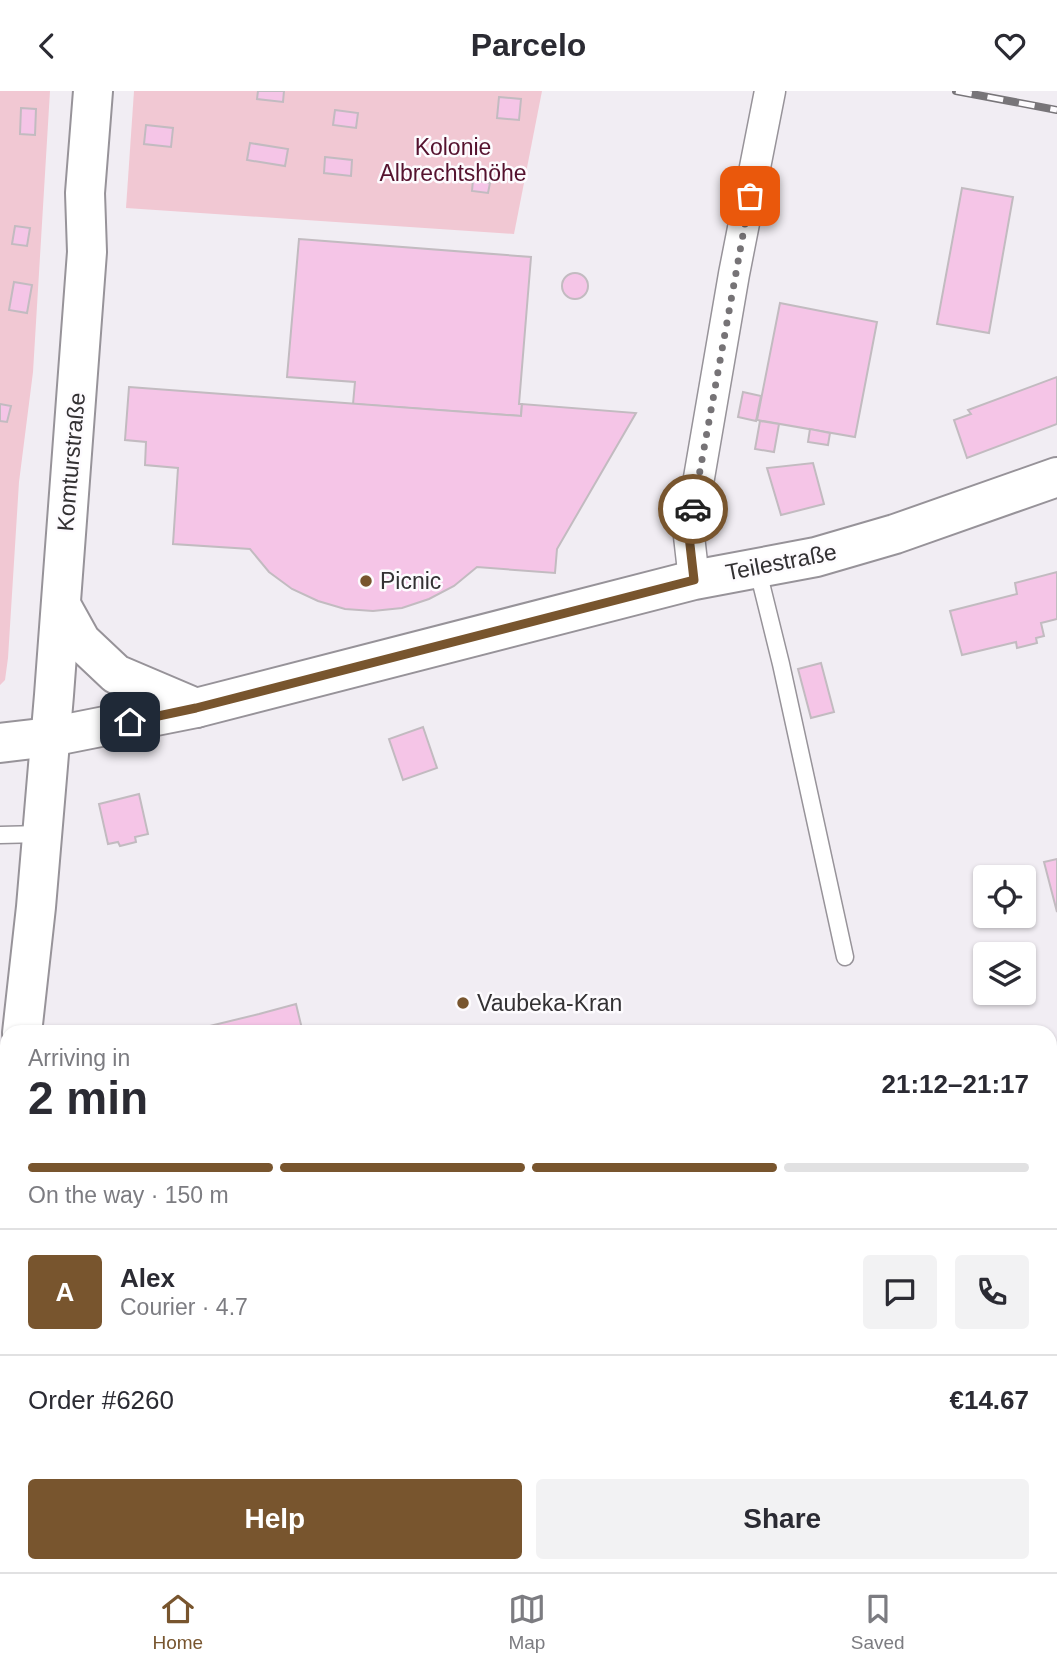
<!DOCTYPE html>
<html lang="en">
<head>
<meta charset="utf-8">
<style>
	:root { --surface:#fff; --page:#f2f2f3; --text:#2b2b33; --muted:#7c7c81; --line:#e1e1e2; --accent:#78552e }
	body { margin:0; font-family:Helvetica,sans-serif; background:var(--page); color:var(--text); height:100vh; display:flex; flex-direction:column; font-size:26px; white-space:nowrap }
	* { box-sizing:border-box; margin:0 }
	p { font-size:23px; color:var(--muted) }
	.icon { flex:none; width:38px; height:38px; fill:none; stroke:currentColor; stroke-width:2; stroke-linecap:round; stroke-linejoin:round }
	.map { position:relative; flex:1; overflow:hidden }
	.side { position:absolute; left:0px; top:934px; width:1057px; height:548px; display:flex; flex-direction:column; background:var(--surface); border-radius:21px 21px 0 0; box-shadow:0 2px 5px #0004 }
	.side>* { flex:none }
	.tools { position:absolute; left:973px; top:774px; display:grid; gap:14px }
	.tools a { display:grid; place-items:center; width:63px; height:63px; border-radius:7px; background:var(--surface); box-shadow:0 2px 5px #0004; font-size:35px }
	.pin { position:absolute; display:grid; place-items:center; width:60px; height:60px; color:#fff; margin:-30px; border-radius:14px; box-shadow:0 4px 10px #0006 }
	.courier { position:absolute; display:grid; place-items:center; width:70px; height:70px; margin:-35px; border:5px solid #78552e; border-radius:50%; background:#fff; color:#222; box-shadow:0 2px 9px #0007 }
	.headline em { font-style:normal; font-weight:800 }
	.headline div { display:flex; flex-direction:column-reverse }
	.headline { display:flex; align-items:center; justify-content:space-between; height:119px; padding:0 28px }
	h1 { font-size:46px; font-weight:800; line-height:52px }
	.bar { display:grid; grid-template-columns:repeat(4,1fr); gap:10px 7px; align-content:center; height:84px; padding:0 28px }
	.bar i { height:9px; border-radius:5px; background:var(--line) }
	.bar .on { background:var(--accent) }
	.bar p { grid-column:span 4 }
	.line { display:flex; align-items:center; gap:18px; padding:0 28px; border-top:2px solid var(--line) }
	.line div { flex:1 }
	.round { display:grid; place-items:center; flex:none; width:74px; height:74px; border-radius:7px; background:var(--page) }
	.action { display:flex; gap:14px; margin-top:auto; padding:14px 28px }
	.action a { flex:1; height:80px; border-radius:7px; background:var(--accent); color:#fff; font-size:28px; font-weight:800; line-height:80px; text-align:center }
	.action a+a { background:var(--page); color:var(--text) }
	header { display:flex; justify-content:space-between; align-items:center; height:91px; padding:0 28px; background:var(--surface); font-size:32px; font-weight:800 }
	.tabs { display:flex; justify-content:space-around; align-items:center; height:98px; border-top:2px solid var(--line); background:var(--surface); font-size:19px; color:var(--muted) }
	.tabs a { display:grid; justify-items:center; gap:4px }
	.tabs .on { color:var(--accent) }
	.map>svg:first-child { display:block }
	.green { fill:#f1c8d3 }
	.water { fill:#98a8d7 }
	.pier { fill:#f1edf3 }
	.building { fill:#f5c5e7; stroke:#c2bbc0; stroke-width:2 }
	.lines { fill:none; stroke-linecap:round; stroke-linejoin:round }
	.lane-casing { stroke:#979399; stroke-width:19 }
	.street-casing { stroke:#979399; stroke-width:33 }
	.secondary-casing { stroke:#979399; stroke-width:42 }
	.lane { stroke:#fff; stroke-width:16 }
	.street { stroke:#fff; stroke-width:30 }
	.secondary { stroke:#fff; stroke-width:38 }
	.rail-casing { stroke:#787579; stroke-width:8 }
	.rail { stroke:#fdfbfe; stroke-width:5; stroke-dasharray:16; stroke-linecap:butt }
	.done { stroke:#767376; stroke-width:7; stroke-dasharray:0 12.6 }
	.route { stroke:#78552e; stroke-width:9 }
	.poi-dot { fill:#78552e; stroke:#fdfbfe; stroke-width:2.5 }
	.labels { text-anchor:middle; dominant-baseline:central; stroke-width:5; stroke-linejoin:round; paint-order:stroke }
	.park-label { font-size:23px; fill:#55122e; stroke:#fdfbfe }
	.street-label { font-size:23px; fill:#333133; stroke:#fdfbfe }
	.poi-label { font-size:23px; fill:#333133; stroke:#fdfbfe; text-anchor:start }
</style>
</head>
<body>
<header><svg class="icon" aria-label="back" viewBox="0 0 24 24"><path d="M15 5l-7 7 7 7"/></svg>Parcelo<svg class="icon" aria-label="heart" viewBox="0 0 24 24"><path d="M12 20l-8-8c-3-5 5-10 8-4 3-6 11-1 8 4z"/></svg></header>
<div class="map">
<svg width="1057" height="1481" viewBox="0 0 1057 1481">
	<rect width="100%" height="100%" fill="#f1edf3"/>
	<g class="green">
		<polygon points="0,0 50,0 33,281 19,391 8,567 5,589 0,594"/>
		<polygon points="134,0 542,0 514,143 126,117"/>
		<polygon points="1057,1189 1057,1290 1050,1290 1050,1190"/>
		<polygon points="78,1475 289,1475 274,1481 63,1481"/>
	</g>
	<polygon class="water" points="1057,977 1057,1189 1050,1190 1050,978"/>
	<polygon class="pier" points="7,1283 7,1475 28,1475 28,1481 0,1481 0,1285"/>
	<g class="building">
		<polygon points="258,0 284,0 283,11 257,8"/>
		<polygon points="499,6 521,8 519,29 497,27"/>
		<polygon points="21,17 36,18 35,44 20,43"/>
		<polygon points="335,19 358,22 356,37 333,34"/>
		<polygon points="146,34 173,37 171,56 144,53"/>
		<polygon points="250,52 288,58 285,75 247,69"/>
		<polygon points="325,66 352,69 351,85 324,82"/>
		<polygon points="473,89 490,92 488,102 472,100"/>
		<polygon points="962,97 1013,106 989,242 937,233"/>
		<polygon points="15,135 30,137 27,155 12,153"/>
		<polygon points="299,148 531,166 519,313 522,313 521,325 353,313 355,291 287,286"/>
		<circle cx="575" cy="195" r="13"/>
		<polygon points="14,191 32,194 27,222 9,219"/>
		<polygon points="780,212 877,231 855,346 757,329"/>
		<polygon points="1057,286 1057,333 967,367 954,329 971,323 968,319"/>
		<polygon points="129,296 521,325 522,313 636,322 557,458 555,482 477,476 454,495 429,508 402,517 373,520 345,518 318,510 292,498 269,481 250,458 173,453 178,377 145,374 146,351 125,349"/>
		<polygon points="743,301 761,305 756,330 738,326"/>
		<polygon points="0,313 11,315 7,331 0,330"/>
		<polygon points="760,330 779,333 774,361 755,358"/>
		<polygon points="810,338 830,342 828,354 808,351"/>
		<polygon points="813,372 824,413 781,424 767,377"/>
		<polygon points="1057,481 1057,528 1041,532 1044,545 1036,547 1037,552 1017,557 1016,551 962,564 950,520 1017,503 1015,492"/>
		<polygon points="821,572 834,621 811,627 798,578"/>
		<polygon points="423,636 437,677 403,689 389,648"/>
		<polygon points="139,703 148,743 135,746 136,751 120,755 118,751 108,753 99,713"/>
		<polygon points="1057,768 1057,821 1044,771"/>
		<polygon points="296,913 303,942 181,942 259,923"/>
		<polygon points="319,1475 331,1475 333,1481 305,1481"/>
		<polygon points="738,1475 803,1475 802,1481 737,1481"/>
	</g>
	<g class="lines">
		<defs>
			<g id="lane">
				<polyline points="757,476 781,573 845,866"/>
				<polyline points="0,744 41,743"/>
				<polyline points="518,1481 523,1475"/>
				<polyline points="689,1481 689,1475"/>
				<polyline points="982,1481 985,1475"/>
			</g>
			<polyline id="street" points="694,489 689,445 734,183 770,0"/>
			<g id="secondary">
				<polyline points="61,514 81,550 116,583 196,617"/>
				<polyline points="0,652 50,646 196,617 694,489 816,466 895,443 1057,386"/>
				<polyline points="22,942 36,816 54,604 87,161 85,102 93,0"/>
				<polyline points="0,1249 7,1152"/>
			</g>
		</defs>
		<use href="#lane" class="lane-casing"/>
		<use href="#street" class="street-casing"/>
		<use href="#secondary" class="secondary-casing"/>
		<use href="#lane" class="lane"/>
		<use href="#street" class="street"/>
		<use href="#secondary" class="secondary"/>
		<defs>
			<polyline id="rail" points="956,0 1057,19"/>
		</defs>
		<use href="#rail" class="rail-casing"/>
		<use href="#rail" class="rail"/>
	</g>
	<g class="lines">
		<polyline class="done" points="693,418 750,105"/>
		<polyline class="route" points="130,631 196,617 694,489 689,445 693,418"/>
	</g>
	<g class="poi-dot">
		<circle cx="366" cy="490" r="7"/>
		<circle cx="463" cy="912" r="7"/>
	</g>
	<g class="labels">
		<g class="park-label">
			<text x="453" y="56">Kolonie<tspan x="453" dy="26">Albrechtshöhe</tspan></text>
		</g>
		<g class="street-label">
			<text transform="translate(71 371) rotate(-85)">Komturstraße</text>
			<text transform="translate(781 471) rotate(-11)">Teilestraße</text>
		</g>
		<g class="poi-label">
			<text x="380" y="490">Picnic</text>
			<text x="477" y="912">Vaubeka-Kran</text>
		</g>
	</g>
</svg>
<div class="tools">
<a><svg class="icon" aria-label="locate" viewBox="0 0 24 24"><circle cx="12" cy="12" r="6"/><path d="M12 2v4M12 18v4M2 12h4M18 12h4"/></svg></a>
<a><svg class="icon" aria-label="layers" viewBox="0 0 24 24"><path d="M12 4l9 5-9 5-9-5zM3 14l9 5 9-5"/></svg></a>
</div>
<div class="pin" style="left:750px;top:105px;background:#ea580c"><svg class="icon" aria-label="bag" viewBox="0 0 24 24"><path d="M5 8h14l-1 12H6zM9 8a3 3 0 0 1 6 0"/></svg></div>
<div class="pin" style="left:130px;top:631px;background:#1f2937"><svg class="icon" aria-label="home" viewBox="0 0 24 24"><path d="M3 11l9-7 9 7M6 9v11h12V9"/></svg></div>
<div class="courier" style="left:693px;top:418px"><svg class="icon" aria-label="car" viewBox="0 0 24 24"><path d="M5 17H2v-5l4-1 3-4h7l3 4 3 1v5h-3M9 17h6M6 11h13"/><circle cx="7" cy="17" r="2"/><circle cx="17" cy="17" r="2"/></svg></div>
<section class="side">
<div class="headline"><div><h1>2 min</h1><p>Arriving in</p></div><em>21:12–21:17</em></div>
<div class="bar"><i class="on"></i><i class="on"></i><i class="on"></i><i></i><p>On the way · 150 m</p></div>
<div class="line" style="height:126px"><b class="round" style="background:var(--accent);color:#fff">A</b><div><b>Alex</b><p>Courier · 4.7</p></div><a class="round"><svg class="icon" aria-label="chat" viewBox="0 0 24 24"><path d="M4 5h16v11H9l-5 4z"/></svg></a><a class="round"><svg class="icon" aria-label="phone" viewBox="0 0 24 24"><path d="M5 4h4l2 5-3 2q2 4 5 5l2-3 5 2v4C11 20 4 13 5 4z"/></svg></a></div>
<div class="line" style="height:91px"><div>Order #6260</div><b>€14.67</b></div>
<div class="action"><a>Help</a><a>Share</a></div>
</section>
</div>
<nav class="tabs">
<a class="on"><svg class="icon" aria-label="home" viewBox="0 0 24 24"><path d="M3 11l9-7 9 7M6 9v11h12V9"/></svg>Home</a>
<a><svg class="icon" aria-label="map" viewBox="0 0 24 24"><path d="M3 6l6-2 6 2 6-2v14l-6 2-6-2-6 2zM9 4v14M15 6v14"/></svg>Map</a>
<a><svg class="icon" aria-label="saved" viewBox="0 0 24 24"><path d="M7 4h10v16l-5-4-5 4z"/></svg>Saved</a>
</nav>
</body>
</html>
